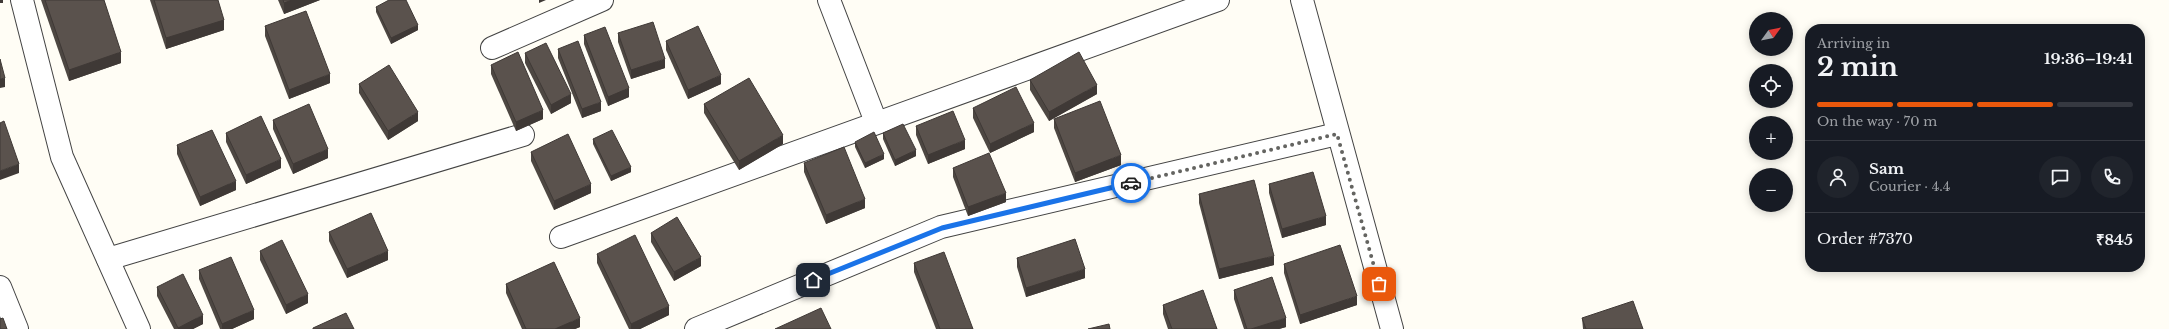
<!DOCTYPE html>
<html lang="en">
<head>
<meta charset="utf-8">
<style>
	:root { --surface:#171b24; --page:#20242c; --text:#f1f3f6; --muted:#9ea1a6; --line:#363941; --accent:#ea580c }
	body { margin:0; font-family:"Libre Baskerville",serif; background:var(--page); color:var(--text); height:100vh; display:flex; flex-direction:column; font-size:15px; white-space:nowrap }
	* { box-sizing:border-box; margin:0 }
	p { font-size:13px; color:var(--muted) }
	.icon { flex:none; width:22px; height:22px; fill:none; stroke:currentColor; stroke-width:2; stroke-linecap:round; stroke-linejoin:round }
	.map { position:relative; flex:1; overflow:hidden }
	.drawer { position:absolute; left:1805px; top:24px; width:340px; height:248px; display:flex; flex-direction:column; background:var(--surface); border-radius:16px; box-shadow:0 2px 10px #0003 }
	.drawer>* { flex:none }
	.needle { width:26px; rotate:57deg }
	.buttons { position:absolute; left:1749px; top:12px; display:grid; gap:8px }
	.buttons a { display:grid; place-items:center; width:44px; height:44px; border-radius:50%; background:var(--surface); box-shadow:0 2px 10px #0003; font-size:20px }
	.pin { position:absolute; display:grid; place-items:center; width:34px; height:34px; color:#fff; margin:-17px; border-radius:8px; box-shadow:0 2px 6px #0006 }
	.courier { position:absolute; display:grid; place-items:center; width:40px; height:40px; margin:-20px; border:3px solid #1a73e8; border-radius:50%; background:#fff; color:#222; box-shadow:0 1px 5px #0007 }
	.summary em { font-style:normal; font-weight:800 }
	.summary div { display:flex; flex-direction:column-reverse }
	.summary { display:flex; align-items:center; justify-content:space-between; height:68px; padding:0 12px }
	h1 { font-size:26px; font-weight:800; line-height:30px }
	.bar { display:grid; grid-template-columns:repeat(4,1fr); gap:6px 4px; align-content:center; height:48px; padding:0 12px }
	.bar i { height:5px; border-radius:3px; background:var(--line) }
	.bar .active { background:var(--accent) }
	.bar p { grid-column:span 4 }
	.line { display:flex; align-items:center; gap:10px; padding:0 12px; border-top:1px solid var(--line) }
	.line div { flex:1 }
	.round { display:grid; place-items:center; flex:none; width:42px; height:42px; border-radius:21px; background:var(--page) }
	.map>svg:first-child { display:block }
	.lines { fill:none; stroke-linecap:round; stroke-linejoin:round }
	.minor-casing { stroke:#444; stroke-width:24 }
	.minor { stroke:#fff; stroke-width:22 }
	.wall { fill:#4d4742 }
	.shaded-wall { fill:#3f3936 }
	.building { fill:#5a524d; stroke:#3f3936 }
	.done { stroke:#646461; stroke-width:4; stroke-dasharray:0 7.2 }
	.route { stroke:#1a73e8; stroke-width:5 }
</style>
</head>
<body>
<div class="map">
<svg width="2169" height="329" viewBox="0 0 2169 329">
	<rect width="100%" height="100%" fill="#fffdf5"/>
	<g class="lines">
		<defs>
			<g id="minor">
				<polyline points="22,0 62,157 139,329"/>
				<polyline points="829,0 876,122"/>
				<polyline points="1302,0 1392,329"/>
				<polyline points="492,48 602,0"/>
				<polyline points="561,237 1218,0"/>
				<polyline points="108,259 523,135"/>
				<polyline points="0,287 17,329"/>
				<polyline points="696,329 941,227 1337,134"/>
			</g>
		</defs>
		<use href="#minor" class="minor-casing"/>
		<use href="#minor" class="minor"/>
	</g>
	<g class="wall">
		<polygon points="41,0 104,0 121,63 69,81"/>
		<polygon points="150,0 218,0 224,30 166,49"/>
		<polygon points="278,0 320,0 284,14"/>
		<polygon points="376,7 418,30 391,44 376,12"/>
		<polygon points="265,26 330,83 289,99 265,36"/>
		<polygon points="618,33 665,68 631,79 618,42"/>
		<polygon points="584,35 629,97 608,106 584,44"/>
		<polygon points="666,41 721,84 688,99 666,50"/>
		<polygon points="558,49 601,111 582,118 558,58"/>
		<polygon points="525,53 571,103 551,114 525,63"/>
		<polygon points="491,65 543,119 516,131 491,74"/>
		<polygon points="1030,80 1097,94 1049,121 1030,90"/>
		<polygon points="359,84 418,121 388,140 359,93"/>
		<polygon points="704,104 783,144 739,170 704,113"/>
		<polygon points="973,108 1034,132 990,153 973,118"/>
		<polygon points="1054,119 1121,165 1075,182 1054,128"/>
		<polygon points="273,120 328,158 293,174 273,129"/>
		<polygon points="916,126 965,149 928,164 916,135"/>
		<polygon points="226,133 281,168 246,184 226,142"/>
		<polygon points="883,133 916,156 895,166 883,139"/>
		<polygon points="593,139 631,172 611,181 593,144"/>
		<polygon points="855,142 884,159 865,168 855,147"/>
		<polygon points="177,145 236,190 200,206 177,154"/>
		<polygon points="531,152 591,193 554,210 531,161"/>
		<polygon points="804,163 865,208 826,224 804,172"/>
		<polygon points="953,168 1006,202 968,216 953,177"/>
		<polygon points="1269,184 1326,225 1282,238 1269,193"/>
		<polygon points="1199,194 1274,265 1219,279 1199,203"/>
		<polygon points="329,232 388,260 347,278 329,241"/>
		<polygon points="651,233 701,266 674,281 651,242"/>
		<polygon points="260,251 308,303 286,314 260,260"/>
		<polygon points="597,254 669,315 640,329 629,329 597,263"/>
		<polygon points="1017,258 1085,278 1026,297 1017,267"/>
		<polygon points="914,263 973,329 936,329 914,272"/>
		<polygon points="1284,264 1357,305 1300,324 1284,273"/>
		<polygon points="199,270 254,319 232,329 220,329 199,279"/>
		<polygon points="506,284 580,327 575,329 522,329 506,293"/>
		<polygon points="157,287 203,324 193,329 174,329 157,296"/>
		<polygon points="1234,290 1286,327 1279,329 1244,329 1234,299"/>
		<polygon points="1163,305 1217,329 1168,329 1163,314"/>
		<polygon points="1582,318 1643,329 1583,329"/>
	</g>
	<g class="shaded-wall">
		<rect x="0" y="0" width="3" height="3"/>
		<polygon points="292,0 320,0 284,14 284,3"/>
		<polygon points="539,0 546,0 539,3"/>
		<polygon points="224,20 224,30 166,49 166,38"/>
		<polygon points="418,25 418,30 391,44 391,38"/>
		<polygon points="121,52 121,63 69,81 69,70"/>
		<polygon points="665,59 665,68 631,79 631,70"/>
		<polygon points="330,74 330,83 289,99 289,90"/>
		<polygon points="721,75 721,84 688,99 688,90"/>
		<polygon points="5,78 5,87 0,88 0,79"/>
		<polygon points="1097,85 1097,94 1049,121 1049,112"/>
		<polygon points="629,88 629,97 608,106 608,97"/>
		<polygon points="571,94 571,103 551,114 551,105"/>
		<polygon points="601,102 601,111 582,118 582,109"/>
		<polygon points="543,110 543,119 516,131 516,122"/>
		<polygon points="418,112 418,121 388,140 388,131"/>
		<polygon points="1034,123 1034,132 990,153 990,144"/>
		<polygon points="783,135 783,144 739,170 739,161"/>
		<polygon points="965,140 965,149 928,164 928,155"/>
		<polygon points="328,149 328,158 293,174 293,164"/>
		<polygon points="916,150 916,156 895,166 895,160"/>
		<polygon points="884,154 884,159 865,168 865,163"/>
		<polygon points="1121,155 1121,165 1075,182 1075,173"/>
		<polygon points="281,159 281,168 246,184 246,175"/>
		<polygon points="19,164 19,173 0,180 0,171"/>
		<polygon points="631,167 631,172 611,181 611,176"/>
		<polygon points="236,181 236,190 200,206 200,197"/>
		<polygon points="591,184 591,193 554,210 554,201"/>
		<polygon points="1006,193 1006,202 968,216 968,207"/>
		<polygon points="865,199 865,208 826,224 826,215"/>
		<polygon points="1326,216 1326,225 1282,238 1282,229"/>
		<polygon points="388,251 388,260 347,278 347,269"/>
		<polygon points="1274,256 1274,265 1219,279 1219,269"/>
		<polygon points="701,257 701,266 674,281 674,272"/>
		<polygon points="1085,269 1085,278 1026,297 1026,288"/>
		<polygon points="308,294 308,303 286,314 286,305"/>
		<polygon points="1357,296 1357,305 1300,324 1300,315"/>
		<polygon points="669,306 669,315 640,329 631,329 631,324"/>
		<polygon points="254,310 254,319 232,329 222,329 222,324"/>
		<polygon points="203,315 203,324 193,329 178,329 178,328"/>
		<polygon points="580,318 580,327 575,329 555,329"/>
		<polygon points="1286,318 1286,327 1279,329 1251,329"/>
	</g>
	<g class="building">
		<polygon points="45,0 104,0 121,52 69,70"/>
		<polygon points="154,0 218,0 224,20 166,38"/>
		<polygon points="283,0 292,0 284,3"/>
		<polygon points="389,0 406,0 418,25 391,38 376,7"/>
		<polygon points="306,11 330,74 289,90 265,26"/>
		<polygon points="653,22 665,59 631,70 618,33"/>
		<polygon points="698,26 721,75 688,90 666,41"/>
		<polygon points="605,27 629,88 608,97 584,35"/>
		<polygon points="578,41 601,102 582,109 558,49"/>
		<polygon points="546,43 571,94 551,105 525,53"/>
		<polygon points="518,52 543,110 516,122 491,65"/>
		<polygon points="1079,52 1097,85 1049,112 1030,80"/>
		<polygon points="0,59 5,78 0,79"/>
		<polygon points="389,65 418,112 388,131 359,84"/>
		<polygon points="749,78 783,135 739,161 704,104"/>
		<polygon points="1016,87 1034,123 990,144 973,108"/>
		<polygon points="1100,101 1121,155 1075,173 1054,119"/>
		<polygon points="309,104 328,149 293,164 273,120"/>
		<polygon points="953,111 965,140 928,155 916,126"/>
		<polygon points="261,116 281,159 246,175 226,133"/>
		<polygon points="4,121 19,164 0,171 0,123"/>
		<polygon points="903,124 916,150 895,160 883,133"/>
		<polygon points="212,130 236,181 200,197 177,145"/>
		<polygon points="612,130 631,167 611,176 593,139"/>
		<polygon points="874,132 884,154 865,163 855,142"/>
		<polygon points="568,134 591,184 554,201 531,152"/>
		<polygon points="844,147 865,199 826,215 804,163"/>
		<polygon points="989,153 1006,193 968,207 953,168"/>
		<polygon points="1313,172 1326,216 1282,229 1269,184"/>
		<polygon points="1254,180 1274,256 1219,269 1199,194"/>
		<polygon points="371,213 388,251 347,269 329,232"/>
		<polygon points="677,217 701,257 674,272 651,233"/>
		<polygon points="635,235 669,306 631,324 597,254"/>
		<polygon points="1075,239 1085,269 1026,288 1017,258"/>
		<polygon points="282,240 308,294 286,305 260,251"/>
		<polygon points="1340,245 1357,296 1300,315 1284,264"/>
		<polygon points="944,252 973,329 940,329 914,263"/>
		<polygon points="231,257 254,310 222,324 199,270"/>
		<polygon points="554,262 580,318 555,329 526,329 506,284"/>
		<polygon points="183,274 203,315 178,328 157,287"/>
		<polygon points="1272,277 1286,318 1251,329 1247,329 1234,290"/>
		<polygon points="1203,290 1217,329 1172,329 1163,305"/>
		<polygon points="1633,301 1643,329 1586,329 1582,318"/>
		<polygon points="821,308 831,329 775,329"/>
		<polygon points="346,313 354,329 313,329 313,328"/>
		<polygon points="3,318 7,329 0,329 0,319"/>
		<polygon points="1109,324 1110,329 1088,329"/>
	</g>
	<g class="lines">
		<polyline class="done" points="1131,183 1337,134 1379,284"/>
		<polyline class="route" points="813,280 942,228 1131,183"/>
	</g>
</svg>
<div class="buttons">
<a><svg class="needle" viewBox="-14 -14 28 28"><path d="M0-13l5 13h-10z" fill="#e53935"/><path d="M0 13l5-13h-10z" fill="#9ea1a6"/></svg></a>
<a><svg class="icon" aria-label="locate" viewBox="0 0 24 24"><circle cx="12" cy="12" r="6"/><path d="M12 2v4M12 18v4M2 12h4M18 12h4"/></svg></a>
<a>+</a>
<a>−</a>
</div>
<div class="pin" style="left:1379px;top:284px;background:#ea580c"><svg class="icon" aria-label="bag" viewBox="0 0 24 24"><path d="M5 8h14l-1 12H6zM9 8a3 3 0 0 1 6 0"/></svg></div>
<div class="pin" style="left:813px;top:280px;background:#1f2937"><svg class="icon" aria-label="home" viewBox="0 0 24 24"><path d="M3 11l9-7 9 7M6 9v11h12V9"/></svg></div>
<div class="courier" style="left:1131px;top:183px"><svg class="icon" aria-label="car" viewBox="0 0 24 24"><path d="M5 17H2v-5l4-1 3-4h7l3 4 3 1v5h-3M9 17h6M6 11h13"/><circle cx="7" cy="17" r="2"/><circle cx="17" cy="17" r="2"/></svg></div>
<section class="drawer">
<div class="summary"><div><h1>2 min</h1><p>Arriving in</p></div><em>19:36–19:41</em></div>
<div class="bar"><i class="active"></i><i class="active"></i><i class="active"></i><i></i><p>On the way · 70 m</p></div>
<div class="line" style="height:72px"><a class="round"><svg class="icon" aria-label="person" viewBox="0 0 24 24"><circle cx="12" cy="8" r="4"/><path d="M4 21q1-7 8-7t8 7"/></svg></a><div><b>Sam</b><p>Courier · 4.4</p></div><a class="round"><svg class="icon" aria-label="chat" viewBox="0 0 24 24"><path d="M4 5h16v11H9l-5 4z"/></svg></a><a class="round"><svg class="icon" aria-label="phone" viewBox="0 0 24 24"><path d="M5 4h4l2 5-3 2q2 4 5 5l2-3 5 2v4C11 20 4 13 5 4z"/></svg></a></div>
<div class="line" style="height:52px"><div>Order #7370</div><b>₹845</b></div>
</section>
</div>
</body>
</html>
